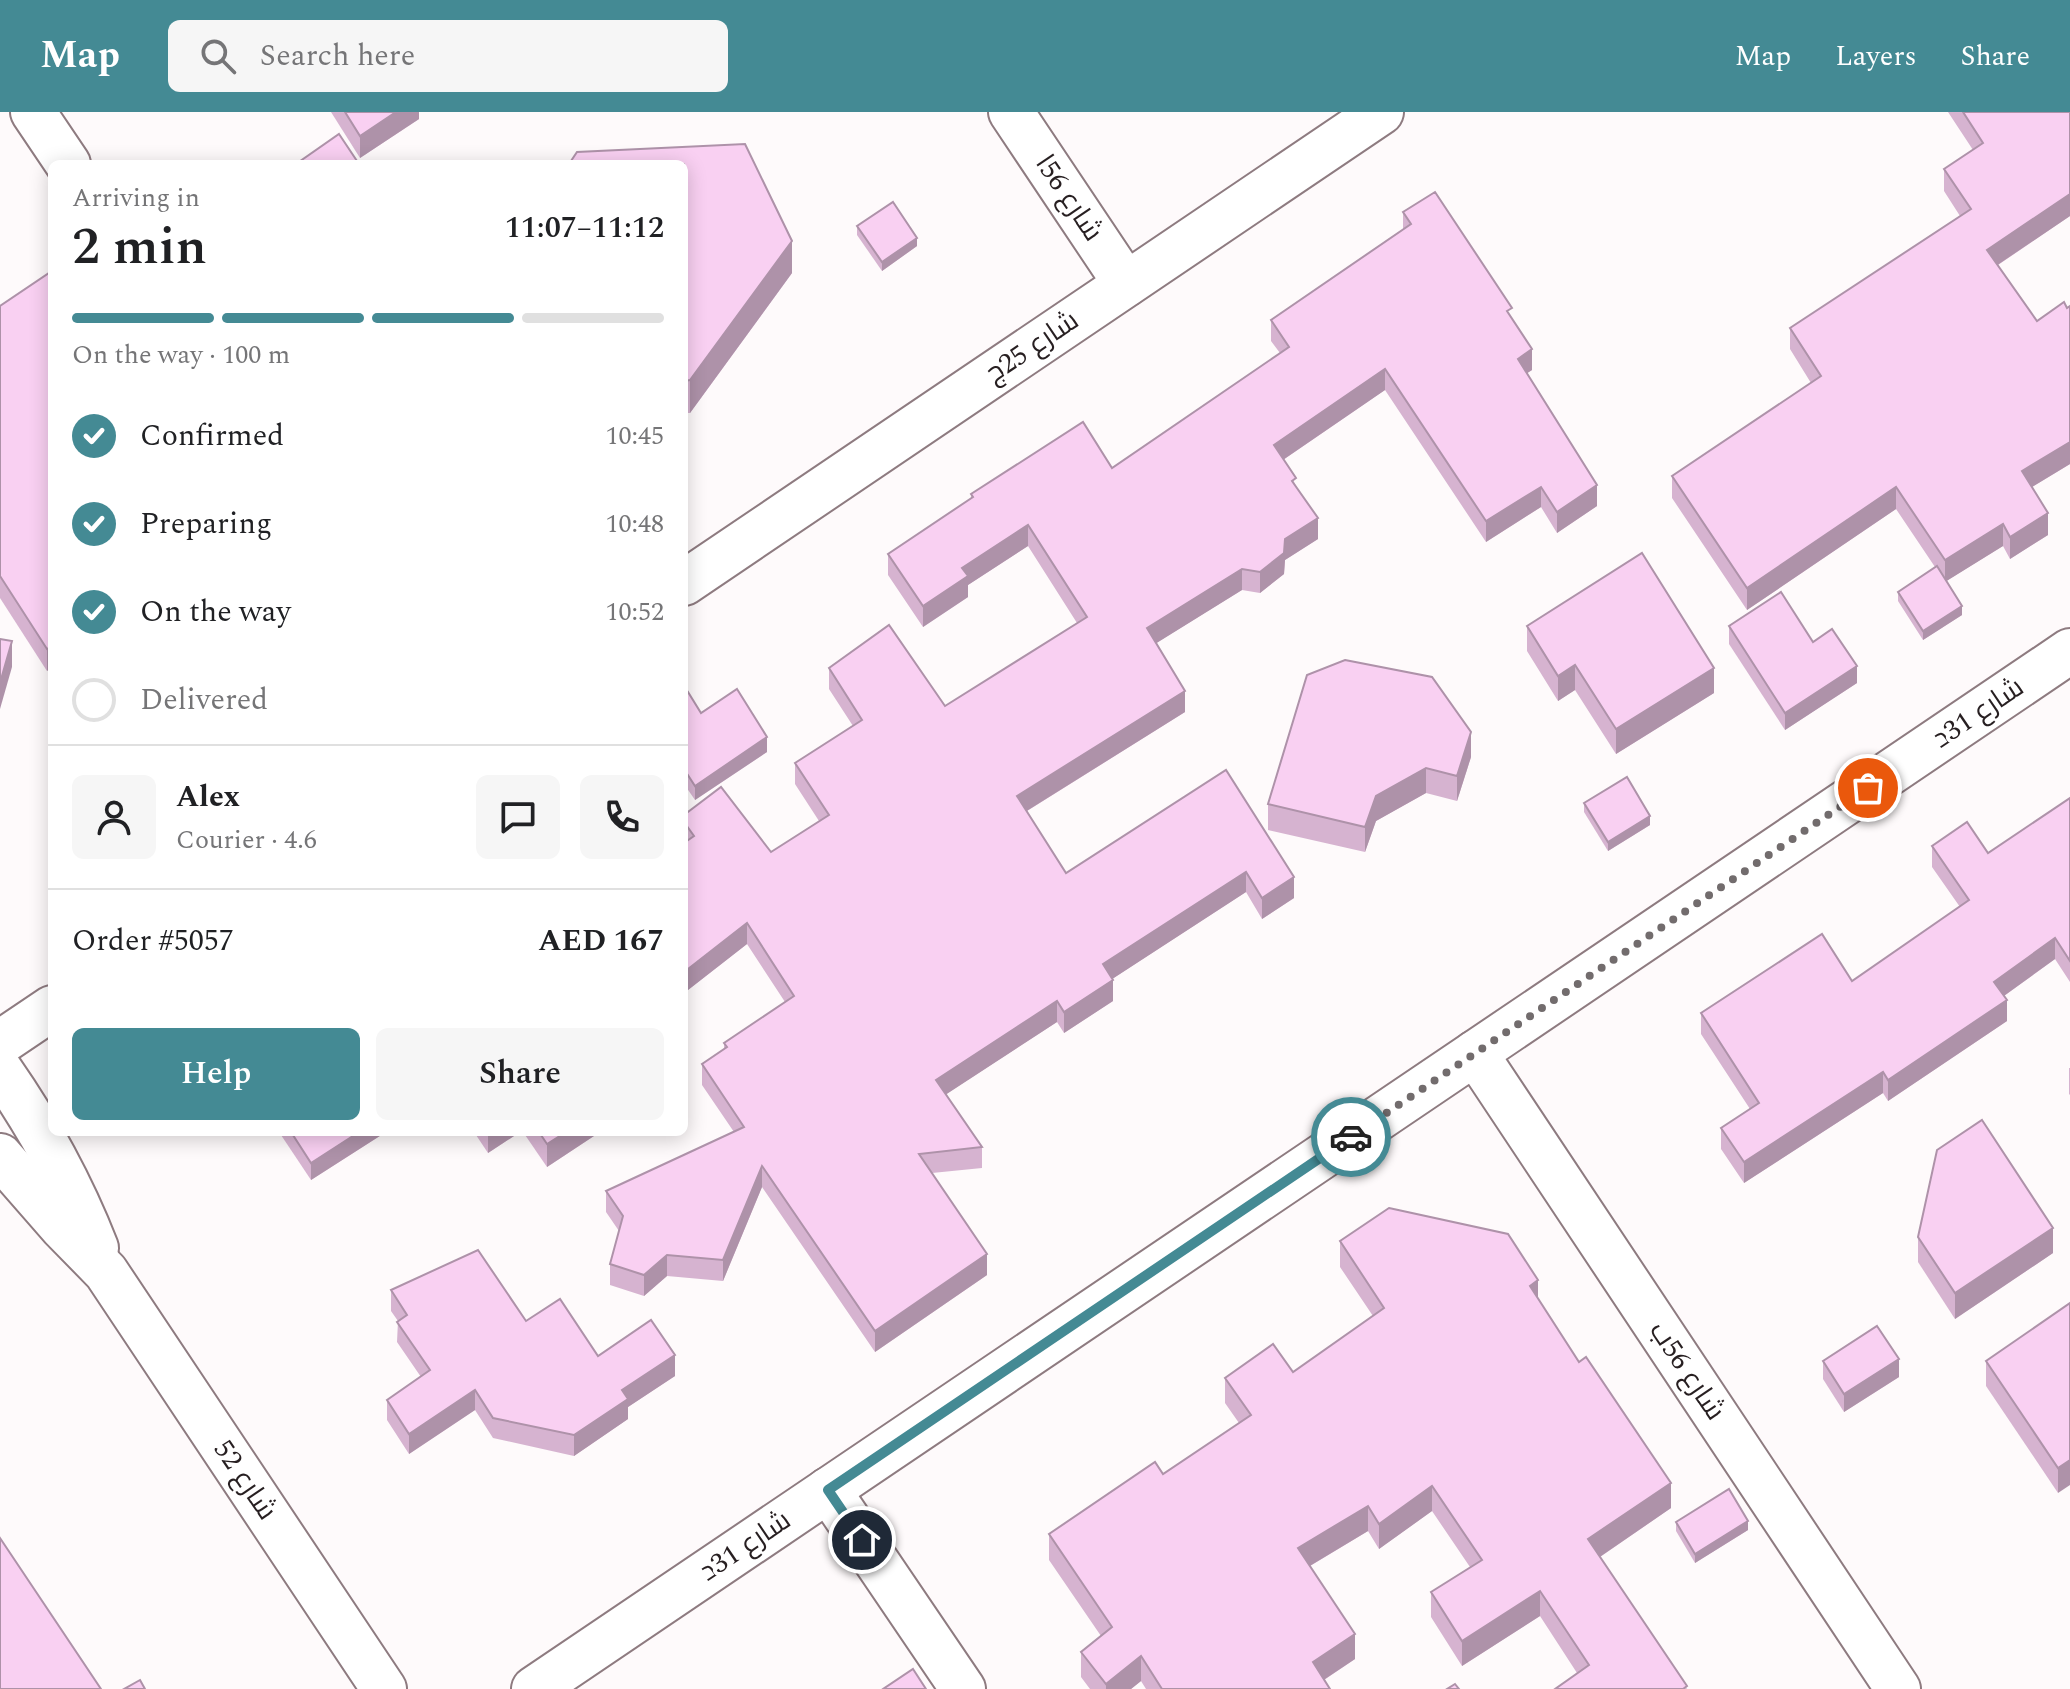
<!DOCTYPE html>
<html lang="en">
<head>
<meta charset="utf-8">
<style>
	:root { --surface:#fff; --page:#f6f6f6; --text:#202124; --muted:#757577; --line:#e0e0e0; --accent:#448a94 }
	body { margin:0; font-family:Spectral,Cairo,serif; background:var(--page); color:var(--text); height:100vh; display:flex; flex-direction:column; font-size:30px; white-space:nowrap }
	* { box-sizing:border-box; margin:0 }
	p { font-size:26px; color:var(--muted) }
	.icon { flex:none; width:44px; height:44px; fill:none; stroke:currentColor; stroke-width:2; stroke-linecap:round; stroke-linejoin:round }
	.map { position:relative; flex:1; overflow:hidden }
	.details { position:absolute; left:48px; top:48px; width:640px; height:976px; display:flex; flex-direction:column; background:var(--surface); border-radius:12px; box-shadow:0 4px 20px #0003 }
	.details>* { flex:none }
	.pin { position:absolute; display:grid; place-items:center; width:68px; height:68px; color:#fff; margin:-34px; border:4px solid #fff; border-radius:50%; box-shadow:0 2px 8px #0007 }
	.courier { position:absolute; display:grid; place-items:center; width:80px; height:80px; margin:-40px; border:6px solid #448a94; border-radius:50%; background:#fff; color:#222; box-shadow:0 2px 10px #0007 }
	.summary em { font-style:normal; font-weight:600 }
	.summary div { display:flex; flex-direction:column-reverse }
	.summary { display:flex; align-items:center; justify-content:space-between; height:136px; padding:0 24px }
	h1 { font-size:52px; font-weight:600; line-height:60px }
	.bar { display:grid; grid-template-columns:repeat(4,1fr); gap:12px 8px; align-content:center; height:96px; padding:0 24px }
	.bar i { height:10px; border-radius:6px; background:var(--line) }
	.bar .active { background:var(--accent) }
	.bar p { grid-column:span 4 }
	.line { display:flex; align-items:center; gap:20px; padding:0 24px; border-top:2px solid var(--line) }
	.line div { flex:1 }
	.round { display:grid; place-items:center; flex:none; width:84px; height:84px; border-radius:12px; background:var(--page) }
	ol { padding:0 24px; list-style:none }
	li { display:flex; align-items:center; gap:24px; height:88px }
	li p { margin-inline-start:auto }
	li .icon { padding:8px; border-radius:50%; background:var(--accent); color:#fff; stroke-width:4 }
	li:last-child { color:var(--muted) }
	li i { width:44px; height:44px; border:4px solid var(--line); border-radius:50% }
	.action { display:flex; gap:16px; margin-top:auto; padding:16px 24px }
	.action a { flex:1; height:92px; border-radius:12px; background:var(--accent); color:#fff; font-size:32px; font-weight:600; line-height:92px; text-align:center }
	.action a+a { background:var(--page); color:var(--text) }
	header { display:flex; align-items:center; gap:48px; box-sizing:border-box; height:112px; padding:0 40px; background:var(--accent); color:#fff }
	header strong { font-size:38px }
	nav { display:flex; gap:44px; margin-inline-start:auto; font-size:28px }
	.search { width:560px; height:72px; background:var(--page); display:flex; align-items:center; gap:20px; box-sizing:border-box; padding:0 28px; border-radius:12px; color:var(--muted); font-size:30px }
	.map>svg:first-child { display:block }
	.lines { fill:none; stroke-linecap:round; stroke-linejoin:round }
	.street-casing { stroke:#8e7b80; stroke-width:48 }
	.street { stroke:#fff; stroke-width:44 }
	.wall { fill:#d6b3d0 }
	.shaded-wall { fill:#ae92a9 }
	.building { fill:#f9d0f2; stroke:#ae92a9; stroke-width:2 }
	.done { stroke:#726c6d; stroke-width:8; stroke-dasharray:0 14.4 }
	.route { stroke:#448a94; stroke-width:10 }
	.labels { text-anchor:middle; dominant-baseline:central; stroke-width:8; stroke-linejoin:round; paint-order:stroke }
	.street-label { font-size:28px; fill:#271f21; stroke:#fff }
</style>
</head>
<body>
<header>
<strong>Map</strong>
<div class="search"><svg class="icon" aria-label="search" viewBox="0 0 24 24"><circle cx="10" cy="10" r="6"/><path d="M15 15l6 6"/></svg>Search here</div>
<nav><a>Map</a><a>Layers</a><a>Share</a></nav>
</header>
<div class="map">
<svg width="2070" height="1577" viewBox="0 0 2070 1577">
	<rect width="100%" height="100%" fill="#fefafb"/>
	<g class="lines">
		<defs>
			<g id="street">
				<polyline points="33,0 68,52"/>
				<polyline points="1011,0 1126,172"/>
				<polyline points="684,471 1381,0"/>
				<polyline points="0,931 52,896"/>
				<polyline points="1475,941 1898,1577"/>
				<path d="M0,958C39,1014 71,1072 96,1136"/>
				<polyline points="0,1044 62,1115 106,1160 384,1577"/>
				<polyline points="828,1378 963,1577"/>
				<polyline points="534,1577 2070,539"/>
			</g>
		</defs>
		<use href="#street" class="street-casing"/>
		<use href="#street" class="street"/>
	</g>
	<g class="wall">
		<polygon points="331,0 419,0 419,7 360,46"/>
		<polygon points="1948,0 2070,0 2070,104 1998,153 2070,352 2032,375 2048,423 2010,447 2003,434 1946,469 1962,503 1923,528 1898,489 1898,480 1935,455 1896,397 1747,498 1672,386 1672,364 1811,271 1790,237 1790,216 1960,104 1944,79 1944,57 1973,38"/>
		<polygon points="684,52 792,161 690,301 684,301"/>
		<polygon points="1403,100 1512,206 1532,258 1527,261 1597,394 1557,421 1541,395 1486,430 1385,278 1283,348 1296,374 1318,427 1285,448 1284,462 1260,481 1242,478 1156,531 1185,600 1027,699 1066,761 1226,658 1294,786 1262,807 1246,780 1112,867 1113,889 1064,921 1057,910 946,982 982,1035 982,1056 932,1061 987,1163 875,1240 762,1075 723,1169 667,1164 644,1184 610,1173 610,1152 619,1119 606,1100 606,1079 734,1020 702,973 702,952 724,937 724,931 785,890 747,832 688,878 684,873 684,703 771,740 819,709 795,672 795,651 853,614 829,577 829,556 945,594 1077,511 1028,434 968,473 968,485 923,515 888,463 888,442 971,387 971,382 1112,356 1280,241 1271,229 1271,208 1403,117"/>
		<polygon points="857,114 917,134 882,159 857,123"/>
		<polygon points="52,159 47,559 0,486 0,194"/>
		<polygon points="1527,514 1714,581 1616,642 1575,578 1558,589 1527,539"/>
		<polygon points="1729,514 1813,530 1857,571 1785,618 1729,532"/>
		<polygon points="684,583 701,601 767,640 695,688 684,672"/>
		<polygon points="1471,645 1457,689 1426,681 1376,709 1365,740 1268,718 1268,692"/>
		<polygon points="2070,686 2070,870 2055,847 2004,884 2007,909 1888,989 1883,981 1744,1071 1721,1037 1721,1016 1750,997 1701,922 1701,901 1852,869 1960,795 1932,755 1932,734 1988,741"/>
		<polygon points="1584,691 1650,713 1608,739 1584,700"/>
		<polygon points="2069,956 2070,956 2070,983 2069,982"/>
		<polygon points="279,1020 386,1020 311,1068"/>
		<polygon points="474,1020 520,1020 488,1041"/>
		<polygon points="523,1020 600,1020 547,1055"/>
		<polygon points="1918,1125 2053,1141 1955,1207 1918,1150"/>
		<polygon points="1340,1129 1538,1186 1671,1396 1600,1445 1687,1577 1577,1561 1540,1504 1462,1554 1431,1505 1431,1480 1470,1455 1432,1399 1379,1437 1368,1419 1310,1454 1355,1547 1324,1568 1330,1577 1146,1577 1141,1569 1131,1577 1090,1577 1081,1565 1081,1540 1101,1524 1049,1448 1049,1422 1163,1362 1239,1311 1225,1291 1225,1266 1293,1260 1373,1204 1340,1155"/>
		<polygon points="391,1178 526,1209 598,1244 675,1264 628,1295 628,1307 574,1344 493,1326 475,1298 409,1342 387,1308 387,1288 421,1265 397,1230 398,1209 391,1199"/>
		<polygon points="2070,1191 2058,1381 1986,1274 1986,1249"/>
		<polygon points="1823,1249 1899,1265 1844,1300 1823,1267"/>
		<polygon points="1676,1410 1748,1418 1695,1451 1676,1419"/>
	</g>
	<g class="shaded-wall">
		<polygon points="396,0 419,0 419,7 360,46 360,24"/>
		<polygon points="2070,82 2070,104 1987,160 1987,138"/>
		<polygon points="917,126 917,134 882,159 882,150"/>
		<polygon points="792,129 792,161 690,301 690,268"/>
		<polygon points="1532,237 1532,258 1518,267 1518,247"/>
		<polygon points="1385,257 1385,278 1274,354 1274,333"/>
		<polygon points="2070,330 2070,352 2022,381 2022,359"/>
		<polygon points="1597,373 1597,394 1557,421 1557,400"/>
		<polygon points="1541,375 1541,395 1486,430 1486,409"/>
		<polygon points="1896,375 1896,397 1747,498 1747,476"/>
		<polygon points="2048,401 2048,423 2010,447 2010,425"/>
		<polygon points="1318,406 1318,427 1285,448 1284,462 1260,481 1260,460 1285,427"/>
		<polygon points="2003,412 2003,434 1945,470 1945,448"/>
		<polygon points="1028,413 1028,434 968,473 968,485 923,515 923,494 962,456"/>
		<polygon points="1242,457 1242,478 1147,537 1147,516"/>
		<polygon points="1962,494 1962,503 1923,528 1923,519"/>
		<polygon points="12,529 12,555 0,597 0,571"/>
		<polygon points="52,534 52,556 47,559 47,537"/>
		<polygon points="1575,553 1575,578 1558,589 1558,564"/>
		<polygon points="1857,554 1857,571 1785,618 1785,601"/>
		<polygon points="1714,556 1714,581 1616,642 1616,617"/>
		<polygon points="1185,579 1185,600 1017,705 1017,684"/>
		<polygon points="1471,620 1471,645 1457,689 1457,664"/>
		<polygon points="767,625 767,640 695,688 695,674"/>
		<polygon points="1426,656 1426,681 1376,709 1365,740 1365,715 1376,684"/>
		<polygon points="1650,704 1650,713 1608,739 1608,730"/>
		<polygon points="1246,760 1246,780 1103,873 1103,852"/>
		<polygon points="1294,765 1294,786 1262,807 1262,786"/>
		<polygon points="747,811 747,832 688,878 688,857"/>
		<polygon points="2055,826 2055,847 1994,891 1994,870"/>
		<polygon points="1113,868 1113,889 1064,921 1064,900"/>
		<polygon points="2007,888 2007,909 1888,989 1888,968"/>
		<polygon points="1057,889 1057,910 936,989 936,968"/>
		<polygon points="1883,960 1883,981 1744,1071 1744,1050"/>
		<polygon points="359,1020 386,1020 311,1068 311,1051"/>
		<polygon points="488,1020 520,1020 488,1041"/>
		<polygon points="566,1020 600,1020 547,1055 547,1032"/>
		<polygon points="762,1054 762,1075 723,1169 723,1148"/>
		<polygon points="2053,1116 2053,1141 1955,1207 1955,1181"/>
		<polygon points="987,1142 987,1163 875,1240 875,1219"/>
		<polygon points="667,1143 667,1164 644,1184 644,1163"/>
		<polygon points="1538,1168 1538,1193 1530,1174"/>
		<polygon points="675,1243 675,1264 628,1295 628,1307 574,1344 574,1323 622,1278"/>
		<polygon points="1899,1247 1899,1265 1844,1300 1844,1282"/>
		<polygon points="475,1278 475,1298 409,1342 409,1322"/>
		<polygon points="2070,1348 2070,1373 2058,1381 2058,1356"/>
		<polygon points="1671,1371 1671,1396 1588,1453 1588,1427"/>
		<polygon points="1432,1374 1432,1399 1379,1437 1379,1412"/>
		<polygon points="1368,1394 1368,1419 1298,1461 1298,1436"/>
		<polygon points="1748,1409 1748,1418 1695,1451 1695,1442"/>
		<polygon points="1540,1479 1540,1504 1462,1554 1462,1529"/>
		<polygon points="1355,1522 1355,1547 1313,1575 1313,1550"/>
		<polygon points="1141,1544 1141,1569 1131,1577 1106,1577 1106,1572"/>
	</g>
	<g class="building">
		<polygon points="345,0 396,0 360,24"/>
		<polygon points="1963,0 2070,0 2070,82 1987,138 2037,209 2064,190 2067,196 2070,194 2070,330 2022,359 2048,401 2010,425 2003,412 1945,448 1896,375 1747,476 1672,364 1821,264 1790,216 1971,97 1944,57 1983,31"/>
		<polygon points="339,22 359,52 296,52"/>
		<polygon points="745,32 792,129 690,268 684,269 684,52 569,52 577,40"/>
		<polygon points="1435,80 1512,196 1507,199 1532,237 1518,247 1597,373 1557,400 1541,375 1486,409 1385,257 1274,333 1296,366 1292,369 1318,406 1285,427 1284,441 1260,460 1242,457 1147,516 1185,579 1017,684 1066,761 1226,658 1294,765 1262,786 1246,760 1103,852 1113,868 1064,900 1057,889 936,968 982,1035 919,1042 987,1142 875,1219 762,1054 723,1148 667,1143 644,1163 610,1152 623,1104 606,1079 744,1015 702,952 727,935 724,931 794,884 747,811 688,857 684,852 684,731 694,724 684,710 684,703 721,675 771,740 829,703 795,651 862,608 829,556 889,513 945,594 1087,505 1028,413 962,456 968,464 923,494 888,442 973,385 971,382 1083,310 1112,356 1289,235 1271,208 1411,112 1403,100"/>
		<polygon points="893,90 917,126 882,150 857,114"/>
		<polygon points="52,159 52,534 47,537 0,464 0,194"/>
		<polygon points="1642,441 1714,556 1616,617 1575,553 1558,564 1527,514"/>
		<polygon points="1937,454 1962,494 1923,519 1898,480"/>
		<polygon points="1781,480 1813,530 1832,517 1857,554 1785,601 1729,514"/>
		<polygon points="0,527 12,529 0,571"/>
		<polygon points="1345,548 1432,565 1471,620 1457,664 1426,656 1376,684 1365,715 1268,692 1307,563"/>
		<polygon points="737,577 767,625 695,674 684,657 684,583 688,580 701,601"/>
		<polygon points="1627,665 1650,704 1608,730 1584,691"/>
		<polygon points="2070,686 2070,849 2055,826 1994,870 2007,888 1888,968 1883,960 1744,1050 1721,1016 1759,991 1701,901 1822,822 1852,869 1969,788 1932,734 1967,710 1988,741"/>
		<polygon points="1982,1008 2053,1116 1955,1181 1918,1125 1937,1038"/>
		<polygon points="291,1020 359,1020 311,1051"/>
		<polygon points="539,1020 566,1020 547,1032"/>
		<polygon points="1389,1096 1508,1122 1538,1168 1530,1174 1579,1250 1586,1245 1671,1371 1588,1427 1687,1574 1683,1577 1555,1577 1589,1553 1540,1479 1462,1529 1431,1480 1482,1448 1432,1374 1379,1412 1368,1394 1298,1436 1355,1522 1313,1550 1330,1577 1162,1577 1141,1544 1106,1572 1081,1540 1112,1515 1049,1422 1155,1350 1163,1362 1251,1303 1225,1266 1273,1232 1293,1260 1384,1196 1340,1129"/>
		<polygon points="478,1138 526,1209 560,1187 598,1244 651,1208 675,1243 622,1278 628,1287 574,1323 493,1306 475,1278 409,1322 387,1288 430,1258 397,1210 407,1203 391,1178"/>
		<polygon points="2070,1191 2070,1348 2058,1356 1986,1249"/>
		<polygon points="1877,1214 1899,1247 1844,1282 1823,1249"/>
		<polygon points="1729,1377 1748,1409 1695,1442 1676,1410"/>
		<polygon points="0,1426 101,1577 0,1577"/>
		<polygon points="913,1557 926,1577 883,1577"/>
		<polygon points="140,1568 145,1577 124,1577"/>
		<polygon points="1455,1572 1459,1577 1447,1577"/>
	</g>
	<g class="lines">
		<polyline class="done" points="1351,1025 1868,676"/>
		<polyline class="route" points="862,1428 828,1378 1351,1025"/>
	</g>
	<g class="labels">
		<g class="street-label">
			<text transform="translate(1069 86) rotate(56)">شارع 56ا</text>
			<text transform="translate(1032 235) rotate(-34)">شارع 25ج</text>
			<text transform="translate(1978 601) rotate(-34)">شارع 31د</text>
			<text transform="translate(1687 1259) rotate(56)">شارع 56ب</text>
			<text transform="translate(245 1368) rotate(56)">شارع 52</text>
			<text transform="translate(745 1434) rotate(-34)">شارع 31د</text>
		</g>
	</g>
</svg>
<div class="pin" style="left:1868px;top:676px;background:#ea580c"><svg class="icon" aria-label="bag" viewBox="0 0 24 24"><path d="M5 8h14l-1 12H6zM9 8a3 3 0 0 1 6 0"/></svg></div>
<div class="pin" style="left:862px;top:1428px;background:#1f2937"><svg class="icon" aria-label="home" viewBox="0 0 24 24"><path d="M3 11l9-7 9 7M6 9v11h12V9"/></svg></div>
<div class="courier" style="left:1351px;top:1025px"><svg class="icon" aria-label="car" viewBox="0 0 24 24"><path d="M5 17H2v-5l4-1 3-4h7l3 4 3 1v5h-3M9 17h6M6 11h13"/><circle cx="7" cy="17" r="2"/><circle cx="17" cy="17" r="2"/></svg></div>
<section class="details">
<div class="summary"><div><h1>2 min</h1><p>Arriving in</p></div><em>11:07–11:12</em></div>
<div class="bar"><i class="active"></i><i class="active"></i><i class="active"></i><i></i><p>On the way · 100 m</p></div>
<ol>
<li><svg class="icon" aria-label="check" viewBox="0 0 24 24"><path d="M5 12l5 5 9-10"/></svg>Confirmed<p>10:45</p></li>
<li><svg class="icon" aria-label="check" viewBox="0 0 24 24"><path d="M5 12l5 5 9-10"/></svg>Preparing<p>10:48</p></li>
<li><svg class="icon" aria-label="check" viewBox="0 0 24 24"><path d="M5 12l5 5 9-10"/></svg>On the way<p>10:52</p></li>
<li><i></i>Delivered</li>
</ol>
<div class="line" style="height:144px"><a class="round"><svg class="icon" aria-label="person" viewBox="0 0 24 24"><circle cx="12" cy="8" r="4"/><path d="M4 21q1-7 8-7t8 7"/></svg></a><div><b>Alex</b><p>Courier · 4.6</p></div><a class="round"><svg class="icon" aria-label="chat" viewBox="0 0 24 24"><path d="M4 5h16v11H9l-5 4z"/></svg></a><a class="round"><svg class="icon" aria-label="phone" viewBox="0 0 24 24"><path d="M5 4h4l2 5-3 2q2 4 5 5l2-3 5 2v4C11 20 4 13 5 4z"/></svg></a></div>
<div class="line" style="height:104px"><div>Order #5057</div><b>AED 167</b></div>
<div class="action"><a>Help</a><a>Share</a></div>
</section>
</div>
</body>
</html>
